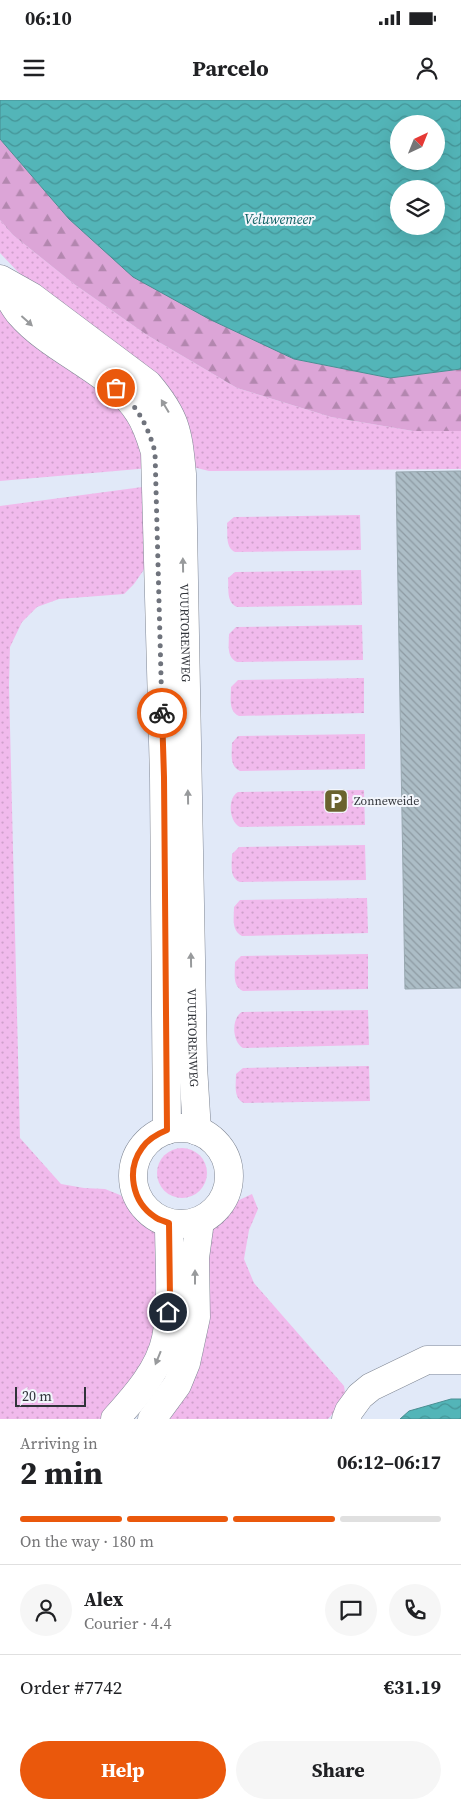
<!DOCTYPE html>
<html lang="en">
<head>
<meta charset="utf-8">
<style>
	:root { --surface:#fff; --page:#f6f6f6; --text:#202124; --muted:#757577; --line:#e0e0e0; --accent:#ea580c }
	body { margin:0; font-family:"Source Serif 4",serif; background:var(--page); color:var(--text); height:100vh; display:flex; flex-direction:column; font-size:19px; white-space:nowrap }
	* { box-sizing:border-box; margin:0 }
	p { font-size:16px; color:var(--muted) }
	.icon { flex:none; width:28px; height:28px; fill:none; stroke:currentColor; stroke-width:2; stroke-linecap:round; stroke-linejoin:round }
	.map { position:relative; height:1319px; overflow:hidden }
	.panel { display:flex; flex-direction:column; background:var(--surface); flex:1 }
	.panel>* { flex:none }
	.needle { width:32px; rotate:43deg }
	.controls { position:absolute; left:390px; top:15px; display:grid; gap:10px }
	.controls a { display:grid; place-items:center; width:55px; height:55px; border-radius:50%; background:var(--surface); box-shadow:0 5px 20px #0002; font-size:25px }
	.scale { position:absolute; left:15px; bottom:12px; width:71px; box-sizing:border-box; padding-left:5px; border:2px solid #31343a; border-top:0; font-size:14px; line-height:18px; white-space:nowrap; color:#31343a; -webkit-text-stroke:4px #f3f6fc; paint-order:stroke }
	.pin { position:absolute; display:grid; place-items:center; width:42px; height:42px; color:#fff; margin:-21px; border:2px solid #fff; border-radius:50%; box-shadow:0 1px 5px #0007 }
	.courier { position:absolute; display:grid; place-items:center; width:50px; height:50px; margin:-25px; border:4px solid #ea580c; border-radius:50%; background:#fff; color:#222; box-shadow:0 1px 6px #0007 }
	.summary em { font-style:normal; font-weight:700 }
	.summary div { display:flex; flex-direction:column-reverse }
	.summary { display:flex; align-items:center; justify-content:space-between; height:85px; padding:0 20px }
	h1 { font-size:32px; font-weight:700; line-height:38px }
	.bar { display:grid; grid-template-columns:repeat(4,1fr); gap:8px 5px; align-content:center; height:60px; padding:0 20px }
	.bar i { height:6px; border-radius:4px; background:var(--line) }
	.bar .current { background:var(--accent) }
	.bar p { grid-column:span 4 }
	.line { display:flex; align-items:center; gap:12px; padding:0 20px; border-top:1px solid var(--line) }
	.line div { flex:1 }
	.round { display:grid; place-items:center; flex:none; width:52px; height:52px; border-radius:26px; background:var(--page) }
	.primary-button { display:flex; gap:10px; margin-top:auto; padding:10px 20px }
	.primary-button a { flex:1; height:58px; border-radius:30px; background:var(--accent); color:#fff; font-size:20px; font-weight:700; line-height:58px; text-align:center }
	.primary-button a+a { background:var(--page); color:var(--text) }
	.status { display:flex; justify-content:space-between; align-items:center; height:35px; padding:0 25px; background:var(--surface); direction:ltr }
	.status svg { height:14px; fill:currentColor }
	header { display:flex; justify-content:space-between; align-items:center; height:65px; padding:0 20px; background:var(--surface); font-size:22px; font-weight:700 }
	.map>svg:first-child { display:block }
	.grass { fill:url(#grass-dots) }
	.forest { fill:url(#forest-firs) }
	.water { fill:url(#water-waves); stroke:#498e92; fill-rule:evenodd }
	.building { fill:url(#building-back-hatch); stroke:#97a7af }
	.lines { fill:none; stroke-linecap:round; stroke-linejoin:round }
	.street-casing { stroke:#7f8693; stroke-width:29 }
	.secondary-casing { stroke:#7f8693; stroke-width:29 }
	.primary-casing { stroke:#7f8693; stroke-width:29 }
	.street { stroke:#fff; stroke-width:28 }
	.secondary { stroke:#fff; stroke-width:28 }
	.primary { stroke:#fff; stroke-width:28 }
	.oneway { fill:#989a9c }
	.done { stroke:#6f737c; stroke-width:5; stroke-dasharray:0 9 }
	.route { stroke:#ea580c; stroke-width:6 }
	.labels { text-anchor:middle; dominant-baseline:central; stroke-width:4; stroke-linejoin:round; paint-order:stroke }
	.street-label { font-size:12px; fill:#31343a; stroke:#f3f6fc }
	.poi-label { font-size:12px; fill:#31343a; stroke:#f3f6fc; text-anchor:start }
	.water-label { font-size:14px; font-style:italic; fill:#0e6264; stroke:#f3f6fc }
</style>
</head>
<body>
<div class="status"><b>06:10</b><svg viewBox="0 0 49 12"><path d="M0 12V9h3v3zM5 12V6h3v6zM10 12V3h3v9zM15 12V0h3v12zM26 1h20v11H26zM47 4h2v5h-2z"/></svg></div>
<header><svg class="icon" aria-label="menu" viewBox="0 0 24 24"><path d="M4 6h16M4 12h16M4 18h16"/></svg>Parcelo<svg class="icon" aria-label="person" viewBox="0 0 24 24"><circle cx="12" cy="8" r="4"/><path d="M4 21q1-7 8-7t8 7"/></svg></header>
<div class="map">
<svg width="461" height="1319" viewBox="0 0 461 1319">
	<defs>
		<pattern id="grass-dots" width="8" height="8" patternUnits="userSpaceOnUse" patternTransform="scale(1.25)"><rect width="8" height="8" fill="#f1baec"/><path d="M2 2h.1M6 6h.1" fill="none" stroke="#cfa0cb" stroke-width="1.8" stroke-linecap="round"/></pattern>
		<pattern id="forest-firs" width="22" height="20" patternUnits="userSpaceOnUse" patternTransform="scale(1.25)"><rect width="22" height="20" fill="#dca5d7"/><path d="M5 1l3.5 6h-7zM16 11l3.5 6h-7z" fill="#b387af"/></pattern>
		<pattern id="water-waves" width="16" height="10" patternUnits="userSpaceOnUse" patternTransform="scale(1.25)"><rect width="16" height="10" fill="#53b5b8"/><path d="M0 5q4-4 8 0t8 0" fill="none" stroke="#459497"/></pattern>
		<pattern id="building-back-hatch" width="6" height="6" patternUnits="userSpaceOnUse" patternTransform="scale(1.25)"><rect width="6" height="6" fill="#acbdc6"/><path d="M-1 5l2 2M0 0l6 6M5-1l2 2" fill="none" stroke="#8d9aa2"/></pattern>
	</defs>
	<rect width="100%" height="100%" fill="#e1e9f8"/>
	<g class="grass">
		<polygon points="0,120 13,135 74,184 147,235 237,288 331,317 413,331 461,331 461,369 209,371 189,366 38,193 0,153"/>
		<polygon points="0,201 123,301 150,368 0,381"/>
		<polygon points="150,386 152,450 143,471 134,484 124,494 59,499 37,507 22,522 10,547 9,585 20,1038 61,1084 84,1088 105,1089 120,1095 138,1110 157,1136 161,1166 153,1250 112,1310 100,1319 0,1319 0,406"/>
		<path d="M360,415L361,450L235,452C225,447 228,434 227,423L234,417Z"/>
		<path d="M361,470L362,505L237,507C226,502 229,489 228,478L235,472Z"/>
		<path d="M362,525L363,560L237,562C226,557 229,544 229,534L236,527Z"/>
		<path d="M364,578V613L239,616C228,611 231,598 231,587L238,580Z"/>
		<path d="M365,634V669L240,671C229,666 232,653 232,643L238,636Z"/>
		<path d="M364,690L365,725L240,727C229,722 227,698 238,692Z"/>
		<path d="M365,745L366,780L240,782C229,778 232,764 232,754L239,747Z"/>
		<path d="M367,798L368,833L242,836C231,830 234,818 234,807L240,800Z"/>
		<path d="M368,854V889L243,891C232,886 235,873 235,862L241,856Z"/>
		<path d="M368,910L369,945L243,948C232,942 231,918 242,912Z"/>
		<path d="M369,966L370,1001L244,1003C233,998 236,985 236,974L243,968Z"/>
		<circle cx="182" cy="1073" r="25"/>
		<polygon points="252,1094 258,1109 249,1130 244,1159 254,1183 344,1286 346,1299 328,1319 162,1319 205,1138 235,1102"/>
	</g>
	<polygon class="forest" points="0,39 69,119 294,259 390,278 461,269 461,331 413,331 331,317 237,288 147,235 74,184 13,135 0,120"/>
	<g class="water">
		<path d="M0,0H461V269L390,278L294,259L209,219L133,177L69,119L0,39ZM399,24H436V61H399ZM399,89H436V126H399Z"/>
		<polygon points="451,1299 461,1299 461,1319 400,1319 409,1311"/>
	</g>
	<polygon class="building" points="461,371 461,888 405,889 396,372"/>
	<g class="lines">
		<defs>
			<polyline id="street" points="346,1319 349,1311 360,1296 371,1287 427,1260 461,1260"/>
			<g id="secondary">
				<path id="s1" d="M0,179L32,197L148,284C176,317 178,331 182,374L193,966L197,1031"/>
				<path d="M0,181C6,191 12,205 20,214C53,252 113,271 139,313C147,325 151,339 155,352L164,677L167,1030"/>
				<circle cx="181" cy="1076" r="48"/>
				<polyline points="152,1319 177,1285 186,1263 196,1217 195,1158 200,1121"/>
			</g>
			<path id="primary" d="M115,1319C135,1297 160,1269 166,1238C173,1201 169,1161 169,1123"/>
		</defs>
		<use href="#street" class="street-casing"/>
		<use href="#secondary" class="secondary-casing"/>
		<use href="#primary" class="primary-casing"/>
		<use href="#street" class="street"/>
		<use href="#secondary" class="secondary"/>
		<use href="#primary" class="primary"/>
	</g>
	<defs><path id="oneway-solid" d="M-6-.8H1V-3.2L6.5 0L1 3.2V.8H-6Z" transform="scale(1.25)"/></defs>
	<g class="oneway">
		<use href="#oneway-solid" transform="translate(27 221) rotate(42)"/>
		<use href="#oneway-solid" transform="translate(165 306) rotate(-121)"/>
		<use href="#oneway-solid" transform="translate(183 465) rotate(-91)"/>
		<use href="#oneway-solid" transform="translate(188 697) rotate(-91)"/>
		<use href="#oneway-solid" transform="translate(191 860) rotate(-91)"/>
		<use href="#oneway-solid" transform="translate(195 1177) rotate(-90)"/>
		<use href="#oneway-solid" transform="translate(158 1258) rotate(112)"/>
	</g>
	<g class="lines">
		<path class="done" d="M116,288C137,305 148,326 155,352L162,613"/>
		<path class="route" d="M162,613L164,677L167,1030C157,1034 148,1039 142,1048C126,1070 132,1102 155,1117C159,1120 164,1121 169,1123L170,1198L168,1212"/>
	</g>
	<defs>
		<symbol id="parking-square" viewBox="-11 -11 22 22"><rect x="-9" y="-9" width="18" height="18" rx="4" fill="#6a622e" stroke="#f3f6fc"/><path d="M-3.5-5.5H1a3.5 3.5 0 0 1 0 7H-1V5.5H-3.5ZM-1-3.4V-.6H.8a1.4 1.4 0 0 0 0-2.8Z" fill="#fff"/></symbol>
	</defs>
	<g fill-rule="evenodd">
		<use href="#parking-square" x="322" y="687" width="28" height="28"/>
	</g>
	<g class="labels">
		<g class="street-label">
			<text stroke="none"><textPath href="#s1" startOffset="439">VUURTORENWEG</textPath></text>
			<text stroke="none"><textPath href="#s1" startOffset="844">VUURTORENWEG</textPath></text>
		</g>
		<g class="poi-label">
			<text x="354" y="701">Zonneweide</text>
		</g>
		<g class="water-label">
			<text x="279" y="119">Veluwemeer</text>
		</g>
	</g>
</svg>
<div class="controls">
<a><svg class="needle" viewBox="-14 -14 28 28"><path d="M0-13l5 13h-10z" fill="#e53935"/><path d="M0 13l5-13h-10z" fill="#757577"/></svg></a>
<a><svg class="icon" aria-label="layers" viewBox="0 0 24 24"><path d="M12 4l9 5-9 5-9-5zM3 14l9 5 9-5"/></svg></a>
</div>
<div class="scale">20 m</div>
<div class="pin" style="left:116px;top:288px;background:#ea580c"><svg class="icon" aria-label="bag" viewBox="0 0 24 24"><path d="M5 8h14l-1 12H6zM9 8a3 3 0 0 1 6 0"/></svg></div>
<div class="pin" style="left:168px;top:1212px;background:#1f2937"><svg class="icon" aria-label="home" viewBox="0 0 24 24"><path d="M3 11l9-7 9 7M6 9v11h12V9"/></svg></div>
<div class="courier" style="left:162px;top:613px"><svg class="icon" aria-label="bike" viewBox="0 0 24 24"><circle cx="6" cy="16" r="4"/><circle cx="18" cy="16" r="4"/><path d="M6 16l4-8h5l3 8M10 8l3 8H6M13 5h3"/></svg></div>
</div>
<section class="panel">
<div class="summary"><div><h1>2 min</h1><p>Arriving in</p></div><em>06:12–06:17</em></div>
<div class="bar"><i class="current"></i><i class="current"></i><i class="current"></i><i></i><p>On the way · 180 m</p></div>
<div class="line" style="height:90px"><a class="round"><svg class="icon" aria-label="person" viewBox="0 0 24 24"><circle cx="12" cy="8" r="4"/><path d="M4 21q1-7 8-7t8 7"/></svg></a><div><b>Alex</b><p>Courier · 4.4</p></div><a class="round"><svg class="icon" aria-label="chat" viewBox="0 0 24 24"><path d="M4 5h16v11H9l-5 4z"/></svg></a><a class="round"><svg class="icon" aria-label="phone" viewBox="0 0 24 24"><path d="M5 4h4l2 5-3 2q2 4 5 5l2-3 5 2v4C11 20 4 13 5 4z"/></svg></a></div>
<div class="line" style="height:65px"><div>Order #7742</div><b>€31.19</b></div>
<div class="primary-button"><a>Help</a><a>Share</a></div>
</section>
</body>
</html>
